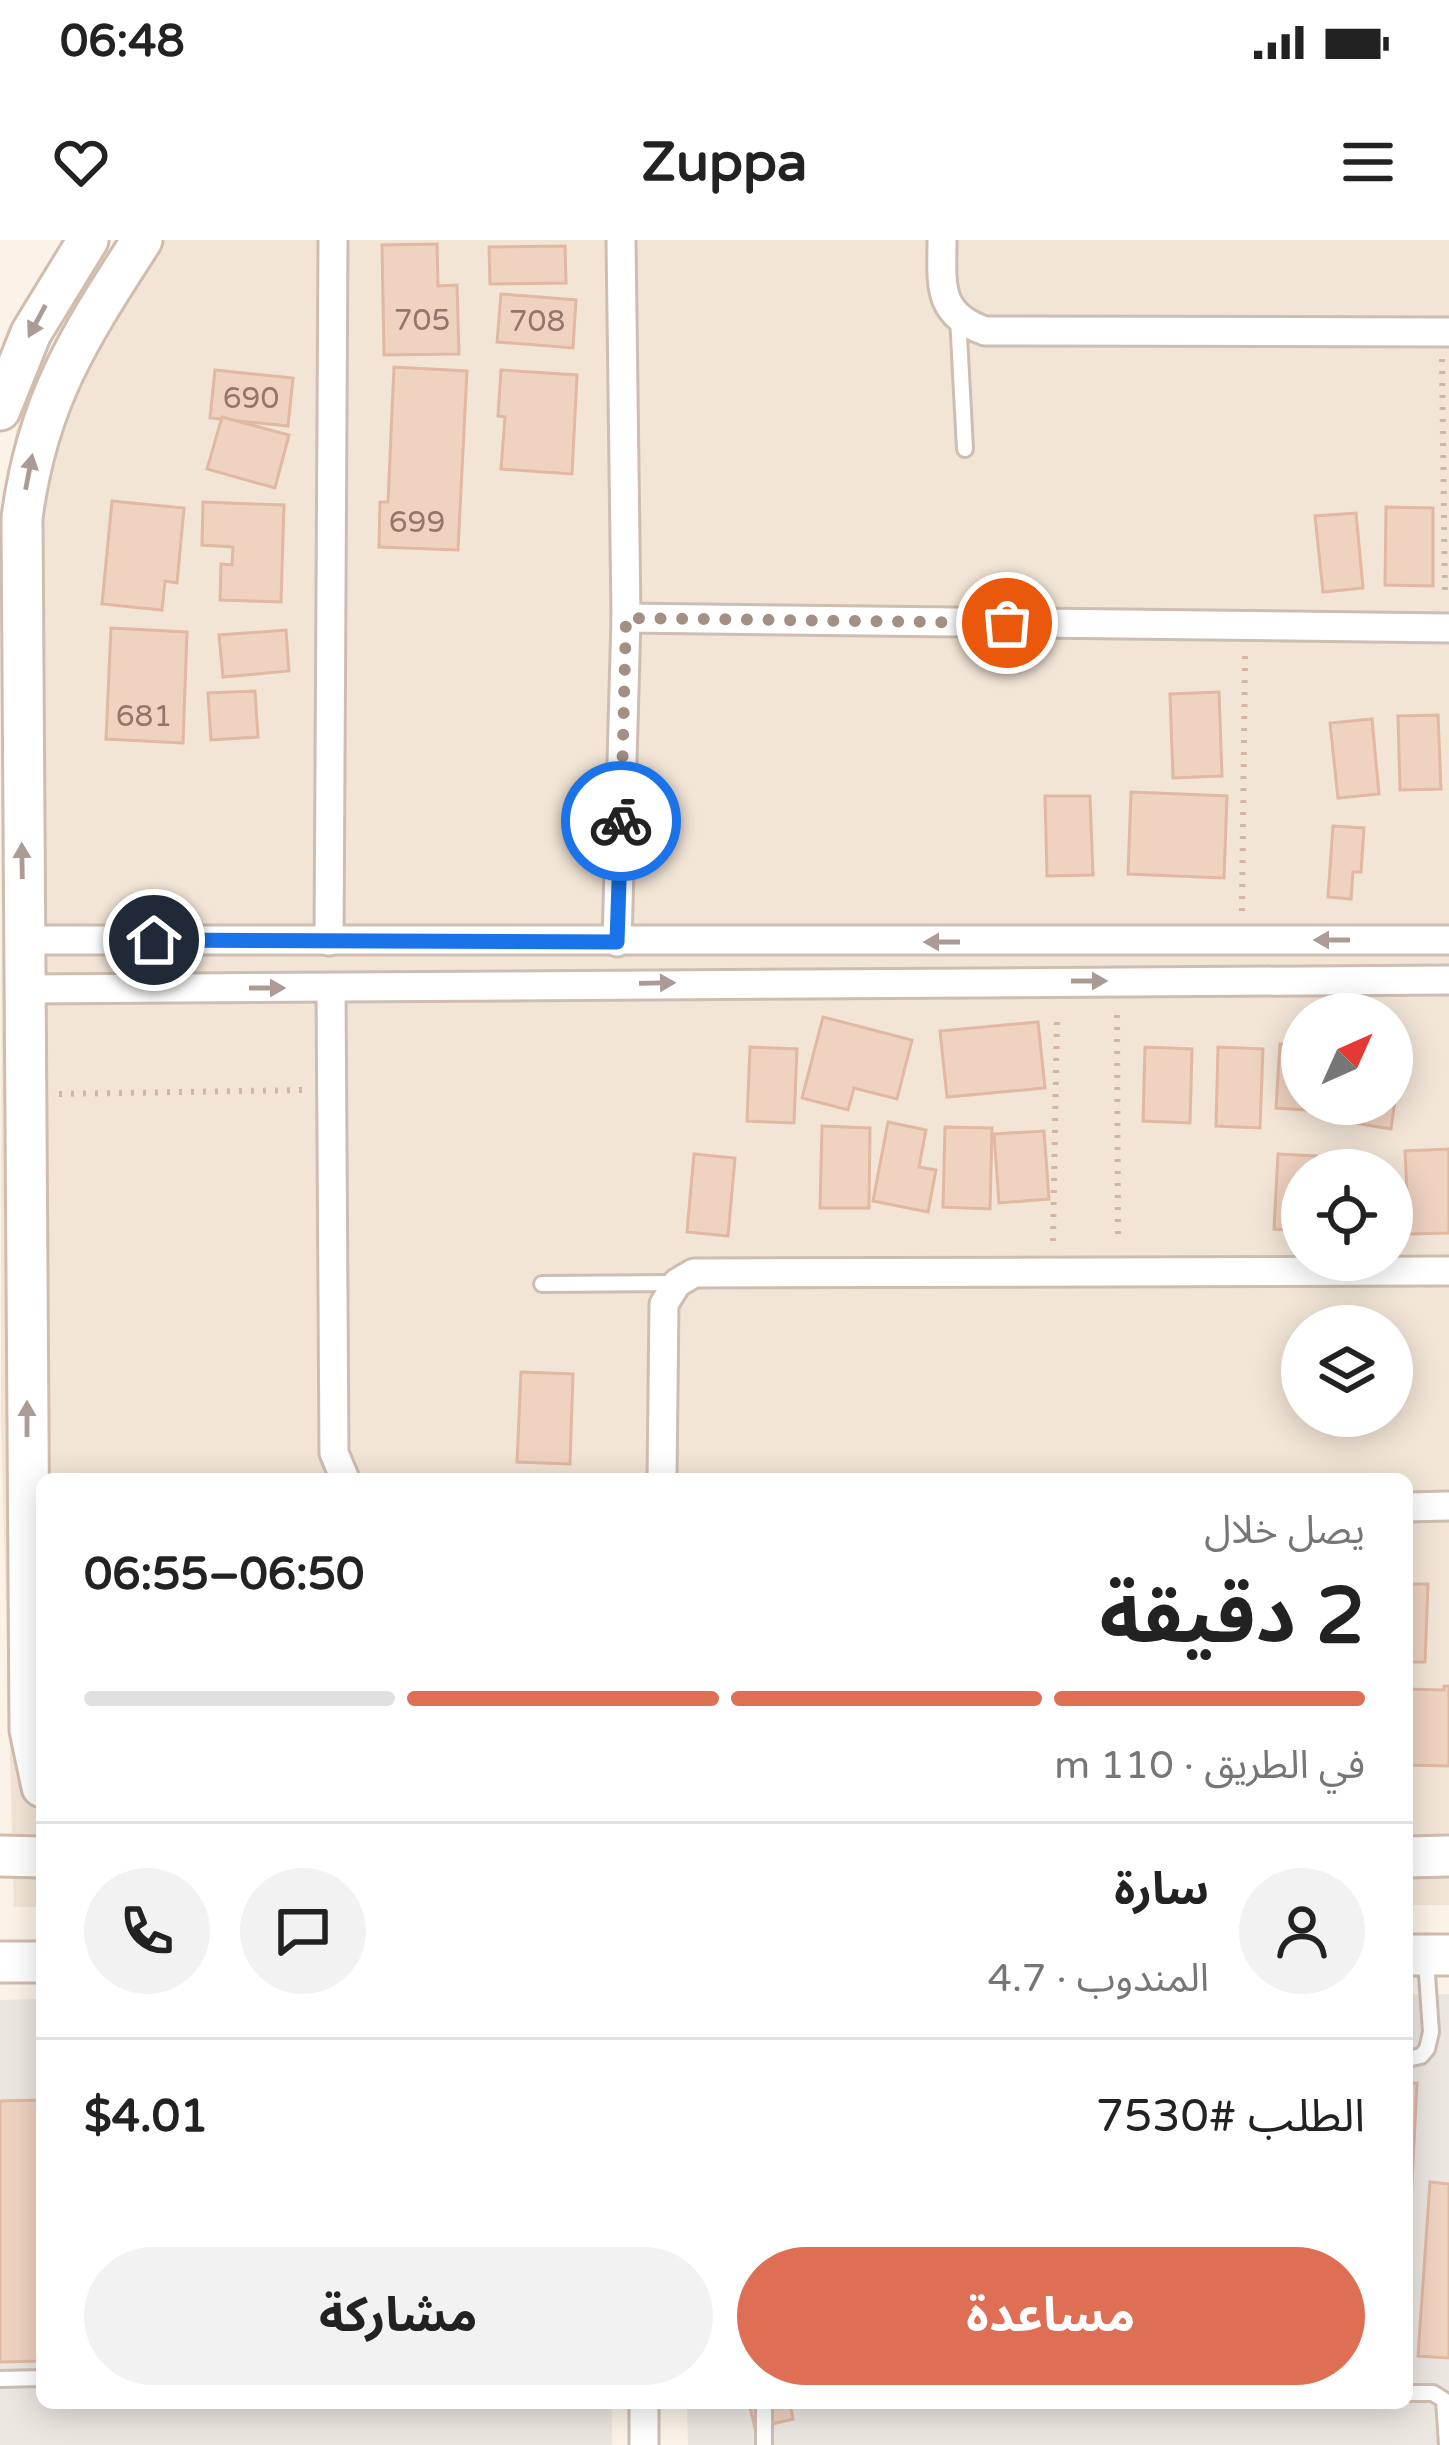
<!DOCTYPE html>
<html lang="ar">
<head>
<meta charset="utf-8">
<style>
	:root { --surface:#fff; --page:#f2f2f2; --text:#222; --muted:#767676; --line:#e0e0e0; --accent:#de6e54 }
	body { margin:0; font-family:"Varela Round","Noto Sans Arabic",sans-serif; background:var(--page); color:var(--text); direction:rtl; height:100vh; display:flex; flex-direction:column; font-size:45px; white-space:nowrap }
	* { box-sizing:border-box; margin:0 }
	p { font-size:39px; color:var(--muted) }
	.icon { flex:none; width:66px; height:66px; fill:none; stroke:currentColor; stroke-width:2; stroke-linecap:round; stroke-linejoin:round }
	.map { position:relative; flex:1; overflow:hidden; direction:ltr }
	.sheet { position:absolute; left:36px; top:1233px; width:1377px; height:936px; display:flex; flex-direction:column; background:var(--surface); border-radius:18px; box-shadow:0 6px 30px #0003; direction:rtl }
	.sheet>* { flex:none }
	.needle { width:78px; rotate:45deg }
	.controls { position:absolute; left:1281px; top:753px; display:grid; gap:24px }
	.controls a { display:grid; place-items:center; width:132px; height:132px; border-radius:50%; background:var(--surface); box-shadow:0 6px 30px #0003; font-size:60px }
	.pin { position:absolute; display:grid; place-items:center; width:102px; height:102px; color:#fff; margin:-51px; border:6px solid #fff; border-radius:50%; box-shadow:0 3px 12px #0007 }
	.courier { position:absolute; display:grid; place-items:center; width:120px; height:120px; margin:-60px; border:9px solid #1a73e8; border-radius:50%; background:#fff; color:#222; box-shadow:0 3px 15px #0007 }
	.overview em { font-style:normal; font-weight:700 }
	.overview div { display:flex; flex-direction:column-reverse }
	.overview { display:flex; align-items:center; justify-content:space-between; height:204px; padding:0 48px }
	h1 { font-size:78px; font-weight:700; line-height:90px }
	.bar { display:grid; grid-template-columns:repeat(4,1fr); gap:18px 12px; align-content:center; height:144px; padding:0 48px }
	.bar i { height:15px; border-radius:9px; background:var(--line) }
	.bar .on { background:var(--accent) }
	.bar p { grid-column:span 4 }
	.line { display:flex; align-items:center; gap:30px; padding:0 48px; border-top:3px solid var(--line) }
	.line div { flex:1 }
	.round { display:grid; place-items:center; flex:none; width:126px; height:126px; border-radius:63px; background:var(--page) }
	.action { display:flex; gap:24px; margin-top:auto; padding:24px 48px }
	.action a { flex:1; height:138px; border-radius:72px; background:var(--accent); color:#fff; font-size:48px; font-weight:700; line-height:138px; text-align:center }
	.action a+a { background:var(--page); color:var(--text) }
	.status { display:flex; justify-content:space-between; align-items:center; height:84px; padding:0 60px; background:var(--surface); direction:ltr }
	.status svg { height:33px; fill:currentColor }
	header { display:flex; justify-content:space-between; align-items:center; height:156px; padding:0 48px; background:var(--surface); font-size:54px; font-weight:700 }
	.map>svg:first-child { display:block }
	.residential { fill:#f2e5d6; fill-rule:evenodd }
	.industrial { fill:#ece6e1 }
	.building { fill:#efd2c0; stroke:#e1b8a2; stroke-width:3 }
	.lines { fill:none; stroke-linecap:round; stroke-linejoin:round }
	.lane-casing { stroke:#cfbdb1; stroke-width:20 }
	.street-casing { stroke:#cfbdb1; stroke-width:33 }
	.secondary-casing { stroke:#d1bdae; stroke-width:45 }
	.path { stroke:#d4b5a3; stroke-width:6; stroke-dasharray:3 9; stroke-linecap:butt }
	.lane { stroke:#fff; stroke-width:14 }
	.street { stroke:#fff; stroke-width:27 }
	.secondary { stroke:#fff; stroke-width:39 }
	.oneway { fill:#ac9b94 }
	.done { stroke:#a38f83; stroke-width:12; stroke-dasharray:0 21.6 }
	.route { stroke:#1a73e8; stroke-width:15 }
	.labels { text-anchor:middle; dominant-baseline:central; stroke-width:10; stroke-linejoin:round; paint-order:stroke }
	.number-label { font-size:30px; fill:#93776a }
</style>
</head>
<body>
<div class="status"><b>06:48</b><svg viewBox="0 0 49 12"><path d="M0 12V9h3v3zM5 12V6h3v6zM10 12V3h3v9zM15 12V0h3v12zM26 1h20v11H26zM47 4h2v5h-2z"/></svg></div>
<header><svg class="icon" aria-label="menu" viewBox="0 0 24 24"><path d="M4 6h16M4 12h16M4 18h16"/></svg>Zuppa<svg class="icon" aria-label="heart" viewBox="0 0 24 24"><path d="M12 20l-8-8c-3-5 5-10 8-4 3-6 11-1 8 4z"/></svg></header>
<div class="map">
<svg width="1449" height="2205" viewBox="0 0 1449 2205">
	<rect width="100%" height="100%" fill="#fbf3e7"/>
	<path class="residential" d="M116,0H1449V1665H1407V1239H42V1667H14L1,1184L2,276L16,191L30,150L68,72ZM1302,774H1392V864H1302ZM1302,930H1392V1020H1302ZM1302,1086H1392V1176H1302Z"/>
	<g class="industrial">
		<polygon points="1407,1754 1449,1754 1449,2205 688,2205 687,2163 1407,2163"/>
		<polygon points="42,1759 42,2163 612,2163 612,2205 0,2205 0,1760"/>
	</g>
	<g class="building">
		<polygon points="437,4 438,46 457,45 459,114 384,115 382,5"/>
		<polygon points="565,6 566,43 490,44 489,7"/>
		<polygon points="501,54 576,60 573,108 497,102"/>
		<polygon points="394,127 467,131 458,310 379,307 380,262 388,262"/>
		<polygon points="215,130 293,138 288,186 210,178"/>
		<polygon points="501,130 577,135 572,234 501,229 505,177 498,176"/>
		<polygon points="222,177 289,195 275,248 207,229"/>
		<polygon points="112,261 184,268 177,343 165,341 162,370 102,364"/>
		<polygon points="203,262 284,265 281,362 220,360 221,324 232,325 233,307 202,305"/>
		<polygon points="1386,267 1433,268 1433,346 1385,345"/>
		<polygon points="1356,273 1363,348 1323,352 1315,276"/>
		<polygon points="111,388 187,392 183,503 106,499"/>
		<polygon points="286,390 289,431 223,437 219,395"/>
		<polygon points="255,451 258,497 211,500 208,453"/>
		<polygon points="1219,452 1222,536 1173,538 1170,454"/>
		<polygon points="1438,475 1441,549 1400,550 1398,476"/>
		<polygon points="1372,479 1379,554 1338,558 1330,483"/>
		<polygon points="1131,552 1227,556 1224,638 1128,634"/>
		<polygon points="1045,556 1090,556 1093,635 1047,636"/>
		<polygon points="1333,586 1364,588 1361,632 1353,632 1351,659 1328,657"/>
		<polygon points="823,777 912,800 897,859 854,848 848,870 802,858"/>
		<polygon points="1038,782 1045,848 947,857 940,791"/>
		<polygon points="1280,804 1302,806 1302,864 1321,864 1320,871 1276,868"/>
		<polygon points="750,807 797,809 794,883 747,881"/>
		<polygon points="1145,807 1192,809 1190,883 1143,881"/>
		<polygon points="1218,807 1263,809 1260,888 1216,886"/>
		<polygon points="1392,809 1402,810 1391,889 1342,881 1344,864 1392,864"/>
		<polygon points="888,882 926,890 919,927 936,930 928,972 873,961"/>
		<polygon points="822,886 870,888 869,968 820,968"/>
		<polygon points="945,887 992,888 990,969 943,967"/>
		<polygon points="1044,891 1049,959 999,963 994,894"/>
		<polygon points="1449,909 1449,993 1409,994 1405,911"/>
		<polygon points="694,914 735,918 728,996 687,992"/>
		<polygon points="1278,914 1316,916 1315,930 1302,930 1302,991 1274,989"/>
		<polygon points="521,1132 573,1134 570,1224 517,1222"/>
		<polygon points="1407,1344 1428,1344 1425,1422 1407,1422"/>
		<polygon points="1444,1446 1449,1446 1449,1526 1407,1525 1407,1449 1444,1450"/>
		<polygon points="1407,1843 1417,1843 1410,1984 1407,1984"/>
		<polygon points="42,1860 42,2121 0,2122 0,1861"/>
		<polygon points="1430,1942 1449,1944 1449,2118 1418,2116"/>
		<polygon points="749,2163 790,2163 793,2179 755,2188"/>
	</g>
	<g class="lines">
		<defs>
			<g id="lane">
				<polyline points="958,77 965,209"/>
				<polyline points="542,1044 675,1043"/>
				<polyline points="1407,1819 1421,1816 1427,1809 1431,1792 1426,1720"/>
				<polyline points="0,2139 42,2138"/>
				<polyline points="1407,2153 1433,2153 1444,2160 1447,2205"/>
				<polyline points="764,2205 764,2163"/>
			</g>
			<g id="street">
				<path d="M942,0C942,44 936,74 985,91L1449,92"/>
				<polyline points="626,378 1449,388"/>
				<polyline points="23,700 1449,700"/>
				<polyline points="329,701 333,0"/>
				<polyline points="617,702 626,378 621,0"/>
				<polyline points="331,748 334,1213 345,1239"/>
				<polyline points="24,749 1449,740"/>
				<polyline points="662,1239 664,1064 677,1043 694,1033 1449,1031"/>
				<polyline points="1407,1267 1449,1266"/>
				<polyline points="644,2205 644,2163"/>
			</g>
			<g id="secondary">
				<polyline points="0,170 31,93 88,0"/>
				<path d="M42,1547L30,1490L22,278C37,161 80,96 142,0"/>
				<polyline points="0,1616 42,1617"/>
				<polyline points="1407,1617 1449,1616"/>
				<polyline points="1407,1715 1449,1715"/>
				<polyline points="0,1722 42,1722"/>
			</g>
		</defs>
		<use href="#lane" class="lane-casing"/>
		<use href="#street" class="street-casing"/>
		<use href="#secondary" class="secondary-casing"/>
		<g class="path">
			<polyline points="1442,119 1445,358"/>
			<polyline points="1242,671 1245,414"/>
			<polyline points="1117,775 1118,1001"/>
			<polyline points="59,854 304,850"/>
			<polyline points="1053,1001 1057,775"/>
		</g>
		<use href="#lane" class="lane"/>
		<use href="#street" class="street"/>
		<use href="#secondary" class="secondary"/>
	</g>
	<defs><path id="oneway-solid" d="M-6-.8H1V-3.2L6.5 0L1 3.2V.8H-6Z" transform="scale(3)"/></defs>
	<g class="oneway">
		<use href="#oneway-solid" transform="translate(37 81) rotate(118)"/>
		<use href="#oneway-solid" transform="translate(29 232) rotate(-79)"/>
		<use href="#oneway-solid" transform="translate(22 621) rotate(-91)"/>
		<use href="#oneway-solid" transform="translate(1332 700) rotate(180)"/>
		<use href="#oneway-solid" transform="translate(942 702) rotate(180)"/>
		<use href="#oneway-solid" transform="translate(1089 741)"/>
		<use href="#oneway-solid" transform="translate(657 743) rotate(-1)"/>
		<use href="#oneway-solid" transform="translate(267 748)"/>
		<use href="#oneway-solid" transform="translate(27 1179) rotate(-90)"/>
	</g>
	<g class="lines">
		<polyline class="done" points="621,581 626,378 1007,383"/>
		<polyline class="route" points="154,700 617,702 621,581"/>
	</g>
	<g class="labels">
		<g class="number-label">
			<text x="422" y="80">705</text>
			<text x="537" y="81">708</text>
			<text x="251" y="158">690</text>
			<text x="417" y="282">699</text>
			<text x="144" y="476">681</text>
		</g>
	</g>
</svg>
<div class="controls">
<a><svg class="needle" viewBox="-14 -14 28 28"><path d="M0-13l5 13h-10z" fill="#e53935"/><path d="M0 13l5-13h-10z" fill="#767676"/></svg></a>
<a><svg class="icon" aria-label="locate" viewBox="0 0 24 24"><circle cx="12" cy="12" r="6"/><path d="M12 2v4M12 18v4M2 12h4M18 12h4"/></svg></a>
<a><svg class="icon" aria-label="layers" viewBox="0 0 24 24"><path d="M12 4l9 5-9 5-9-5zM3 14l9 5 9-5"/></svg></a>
</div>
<div class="pin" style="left:1007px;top:383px;background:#ea580c"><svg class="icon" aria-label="bag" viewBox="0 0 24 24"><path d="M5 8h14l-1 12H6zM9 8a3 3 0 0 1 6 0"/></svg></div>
<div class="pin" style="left:154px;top:700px;background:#1f2937"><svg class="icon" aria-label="home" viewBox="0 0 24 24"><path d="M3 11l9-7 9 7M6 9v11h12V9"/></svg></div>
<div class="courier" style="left:621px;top:581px"><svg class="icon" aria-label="bike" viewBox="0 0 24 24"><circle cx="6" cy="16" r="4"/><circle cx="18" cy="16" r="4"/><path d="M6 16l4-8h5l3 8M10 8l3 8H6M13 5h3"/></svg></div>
<section class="sheet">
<div class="overview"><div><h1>2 دقيقة</h1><p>يصل خلال</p></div><em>06:50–06:55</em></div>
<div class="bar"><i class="on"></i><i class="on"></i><i class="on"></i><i></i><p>في الطريق · 110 m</p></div>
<div class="line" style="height:216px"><a class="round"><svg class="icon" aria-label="person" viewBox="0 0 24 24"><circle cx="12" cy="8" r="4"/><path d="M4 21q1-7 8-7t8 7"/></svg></a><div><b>سارة</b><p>المندوب · 4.7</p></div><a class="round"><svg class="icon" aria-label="chat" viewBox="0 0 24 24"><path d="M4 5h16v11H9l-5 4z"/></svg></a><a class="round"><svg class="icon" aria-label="phone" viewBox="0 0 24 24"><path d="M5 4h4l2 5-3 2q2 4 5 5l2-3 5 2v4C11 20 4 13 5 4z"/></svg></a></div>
<div class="line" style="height:156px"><div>الطلب #7530</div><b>$4.01</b></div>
<div class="action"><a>مساعدة</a><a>مشاركة</a></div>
</section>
</div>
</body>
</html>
